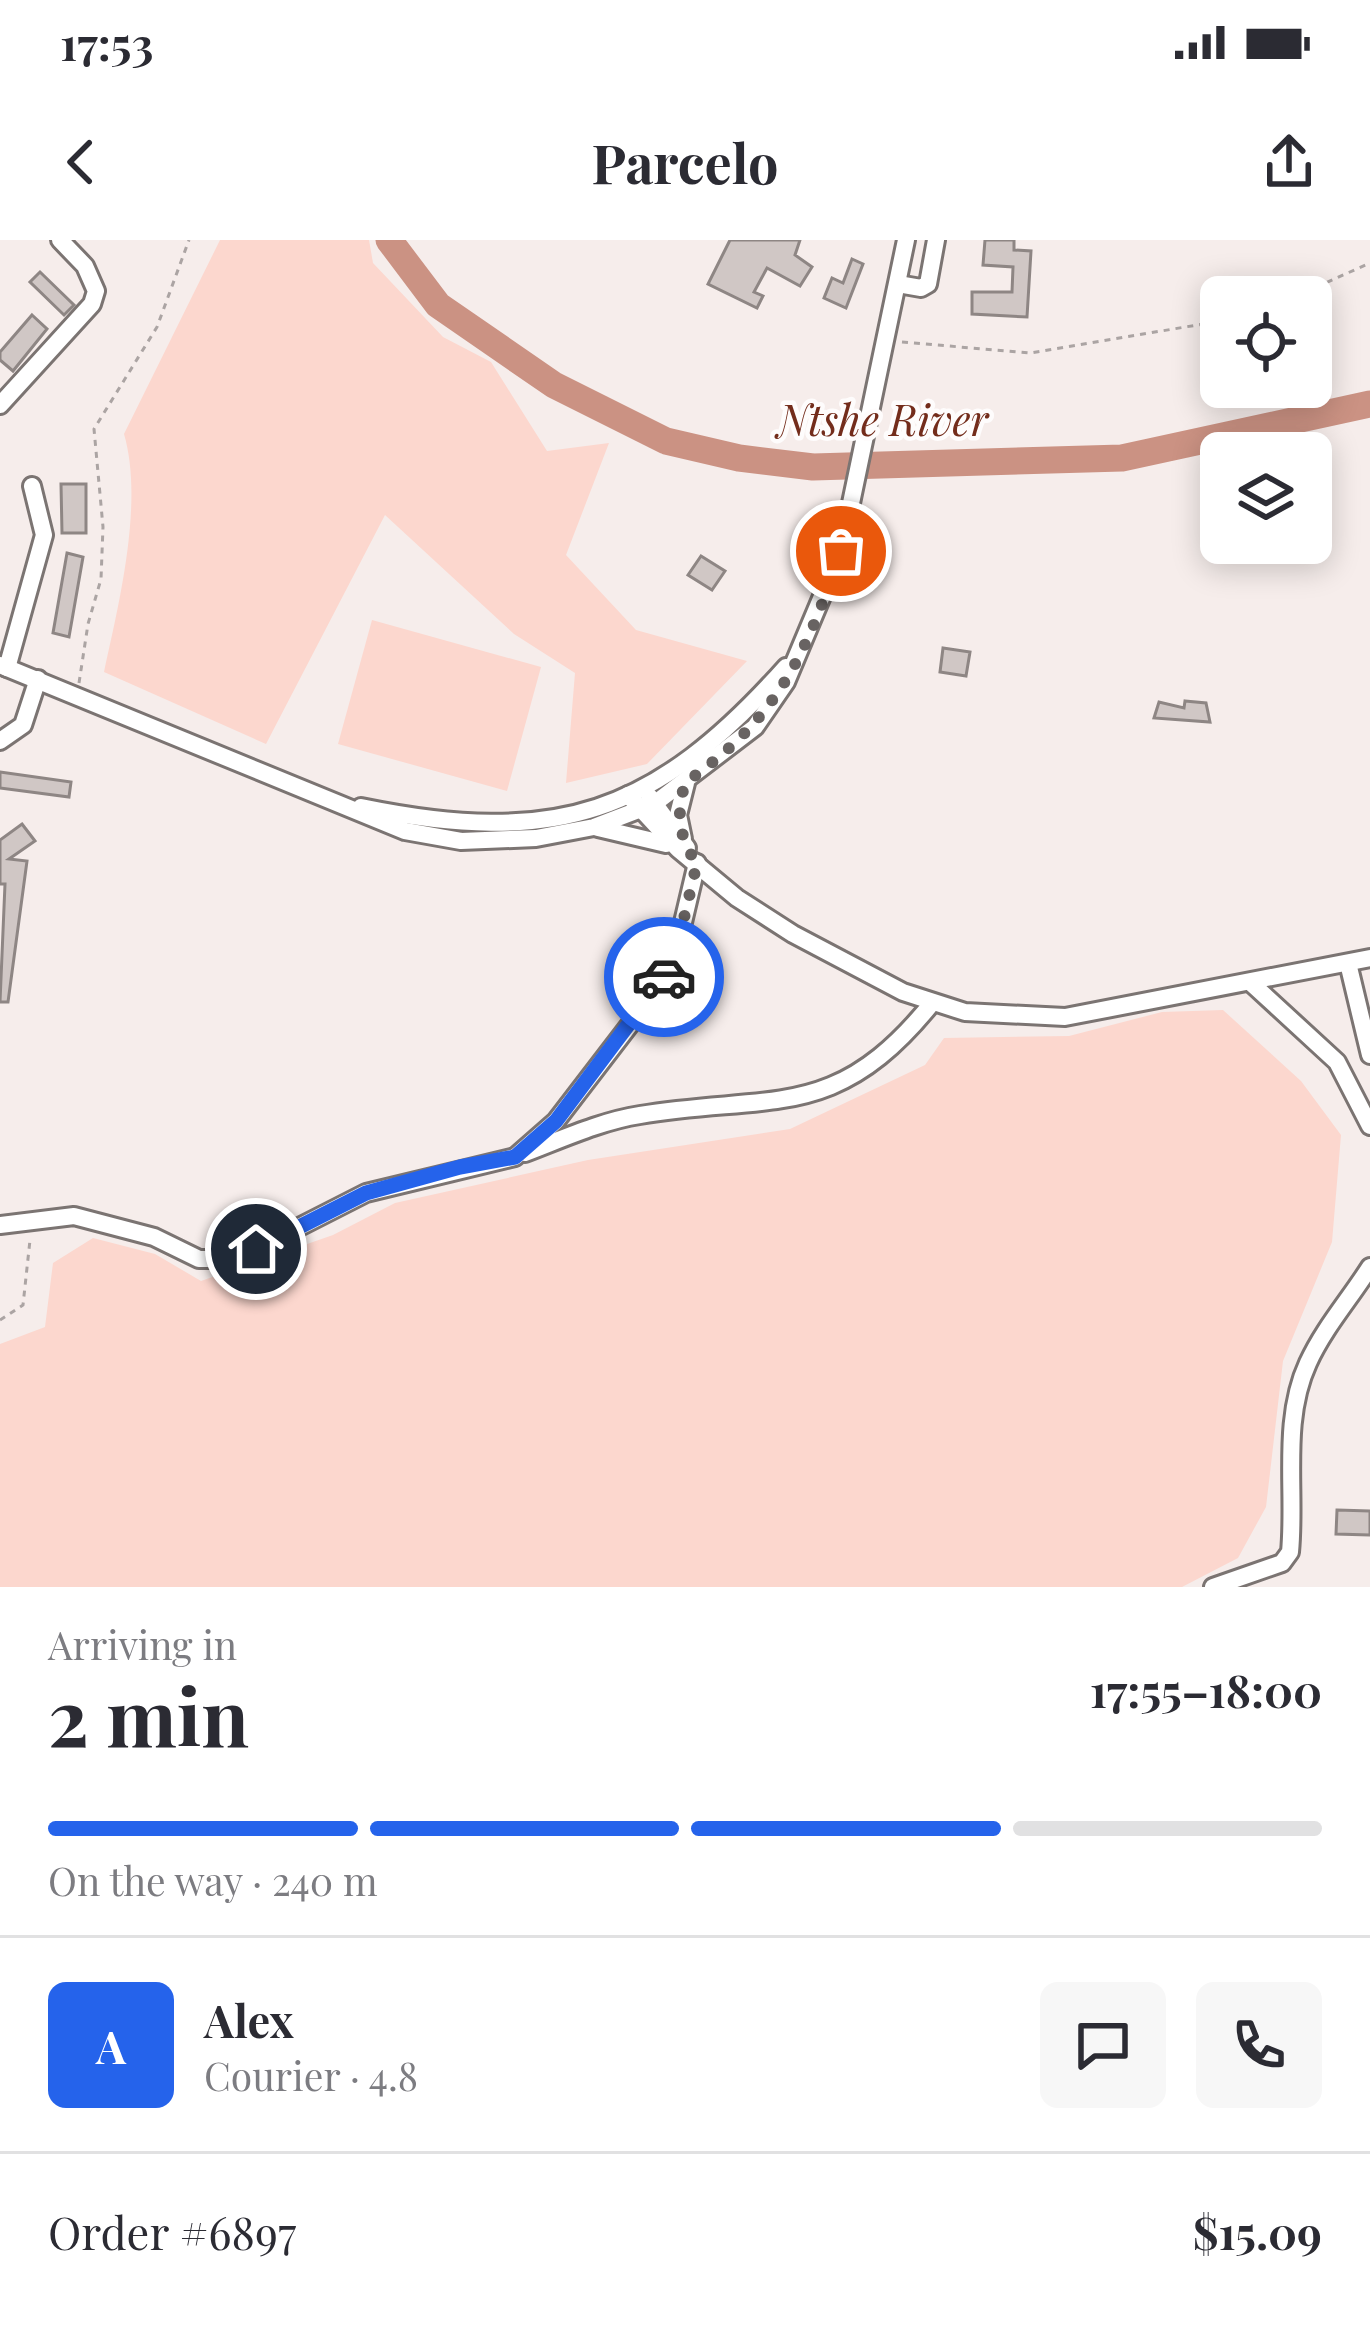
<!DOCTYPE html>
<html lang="en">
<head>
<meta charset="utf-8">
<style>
	:root { --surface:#fff; --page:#f7f7f7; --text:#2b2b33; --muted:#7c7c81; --line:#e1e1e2; --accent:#2563eb }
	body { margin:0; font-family:"Playfair Display",serif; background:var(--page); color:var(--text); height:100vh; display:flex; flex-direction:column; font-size:45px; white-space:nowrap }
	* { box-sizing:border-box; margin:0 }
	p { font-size:39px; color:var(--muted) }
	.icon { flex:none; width:66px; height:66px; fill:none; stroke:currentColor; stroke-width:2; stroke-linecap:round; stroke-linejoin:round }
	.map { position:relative; height:1347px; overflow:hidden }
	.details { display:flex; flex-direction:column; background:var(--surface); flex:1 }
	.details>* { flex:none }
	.buttons { position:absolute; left:1200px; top:36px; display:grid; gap:24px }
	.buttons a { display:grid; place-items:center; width:132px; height:132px; border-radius:18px; background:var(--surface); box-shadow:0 6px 30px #0003; font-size:60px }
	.pin { position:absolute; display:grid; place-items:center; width:102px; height:102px; color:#fff; margin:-51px; border:6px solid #fff; border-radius:50%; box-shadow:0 3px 12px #0007 }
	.courier { position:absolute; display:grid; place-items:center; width:120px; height:120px; margin:-60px; border:9px solid #2563eb; border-radius:50%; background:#fff; color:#222; box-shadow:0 3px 15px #0007 }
	.overview em { font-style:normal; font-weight:700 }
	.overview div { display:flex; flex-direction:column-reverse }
	.overview { display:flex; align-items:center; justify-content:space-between; height:204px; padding:0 48px }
	h1 { font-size:78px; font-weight:700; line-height:90px }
	.bar { display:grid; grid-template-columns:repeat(4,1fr); gap:18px 12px; align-content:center; height:144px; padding:0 48px }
	.bar i { height:15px; border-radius:9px; background:var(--line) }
	.bar .current { background:var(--accent) }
	.bar p { grid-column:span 4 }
	.line { display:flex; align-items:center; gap:30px; padding:0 48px; border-top:3px solid var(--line) }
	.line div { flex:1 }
	.round { display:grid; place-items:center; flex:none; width:126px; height:126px; border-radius:18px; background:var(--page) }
	.status { display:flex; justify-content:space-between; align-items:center; height:84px; padding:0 60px; background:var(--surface); direction:ltr }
	.status svg { height:33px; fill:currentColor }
	header { display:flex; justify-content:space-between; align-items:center; height:156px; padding:0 48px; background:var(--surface); font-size:54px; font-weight:700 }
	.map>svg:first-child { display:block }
	.green { fill:#fcd7ce }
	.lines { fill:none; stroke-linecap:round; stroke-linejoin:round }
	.river { stroke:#cb9283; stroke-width:27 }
	.building { fill:#d0c7c5; stroke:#8e8684; stroke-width:3 }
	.minor-casing { stroke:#7b7472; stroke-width:22 }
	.path { stroke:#aba4a3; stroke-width:3; stroke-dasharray:6 6; stroke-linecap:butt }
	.minor { stroke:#fff; stroke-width:16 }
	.done { stroke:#686362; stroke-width:12; stroke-dasharray:0 21.6 }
	.route { stroke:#2563eb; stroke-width:15 }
	.labels { text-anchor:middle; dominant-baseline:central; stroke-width:9; stroke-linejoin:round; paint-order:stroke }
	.water-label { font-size:42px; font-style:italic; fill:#732c1b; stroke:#fefcfc }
</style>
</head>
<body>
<div class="status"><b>17:53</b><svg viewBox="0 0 49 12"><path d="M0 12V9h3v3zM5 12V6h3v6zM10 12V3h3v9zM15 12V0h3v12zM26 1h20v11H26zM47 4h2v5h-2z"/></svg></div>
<header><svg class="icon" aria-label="back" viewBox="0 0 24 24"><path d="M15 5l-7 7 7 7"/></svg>Parcelo<svg class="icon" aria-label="share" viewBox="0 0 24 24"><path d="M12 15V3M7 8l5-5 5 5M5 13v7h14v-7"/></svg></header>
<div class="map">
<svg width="1370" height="1347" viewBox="0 0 1370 1347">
	<rect width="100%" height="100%" fill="#f6edeb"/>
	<g class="green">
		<path d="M220,0H369L373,23L443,97L491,122L547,211L609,203L566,315L636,390L747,421L647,524L566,543L575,433L514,394L385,275L266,504L104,432C119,363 144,262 124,194Z"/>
		<polygon points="372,380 541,427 507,551 338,504"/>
		<polygon points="1223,770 1301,841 1341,895 1332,1002 1283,1121 1266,1267 1238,1318 1182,1347 0,1347 0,1104 45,1087 53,1023 93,998 155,1014 201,1041 333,995 395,963 588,920 790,889 925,825 944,798 1069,796 1162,772"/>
	</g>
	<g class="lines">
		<polyline class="river" points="389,0 438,65 554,145 666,201 739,218 813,227 1122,218 1370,164"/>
	</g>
	<g class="building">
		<polygon points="730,0 800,0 795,15 812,27 800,46 767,28 754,52 763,56 757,68 708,44"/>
		<polygon points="985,0 1014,0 1014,10 1031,11 1027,77 972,74 972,52 1012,52 1013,27 983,25"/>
		<polygon points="852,19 863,24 846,68 824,58 832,38 843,43"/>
		<polygon points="40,32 74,65 64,75 30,42"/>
		<polygon points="32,75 47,89 13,131 0,120 0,112"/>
		<polygon points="61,244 86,244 86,293 62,293"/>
		<polygon points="67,313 83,317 69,397 53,393"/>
		<polygon points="701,316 725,331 712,350 688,335"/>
		<polygon points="943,408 970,412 966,436 940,432"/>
		<polygon points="1185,461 1206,463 1210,482 1154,478 1159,462 1184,468"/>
		<polygon points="0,532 71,542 69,557 0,548"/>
		<polygon points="22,584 35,601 9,619 27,621 8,762 0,762 5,644 0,644 0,600"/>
		<polygon points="1337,1270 1370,1271 1370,1295 1336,1294"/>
	</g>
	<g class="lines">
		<defs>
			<g id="minor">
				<polyline points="898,44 921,48 928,44 936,0"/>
				<polyline points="0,165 92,64 96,51 85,26 60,0"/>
				<polyline points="0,425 405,591 461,601 536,598 594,587 654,564 755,487 786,442 841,311 906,0"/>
				<polyline points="7,428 44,295 32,246"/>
				<polyline points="0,501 23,485 38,439"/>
				<polyline points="628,555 678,609 737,658 793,694 903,752 965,772 1065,777 1370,718"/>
				<polyline points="649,556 687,608"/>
				<path d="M361,567C556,607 654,575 786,427"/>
				<polyline points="598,588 666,604"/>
				<polyline points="683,599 678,575 686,543"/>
				<polyline points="1348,723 1370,815"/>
				<polyline points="1250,742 1337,822 1370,886"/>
				<path d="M525,913C562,899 601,881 640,875C774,853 835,883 932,763"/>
				<polyline points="0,985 74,976 154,997 199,1019 213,1019 256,1009 366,953 515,917 556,881 661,744 676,712 697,623"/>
				<path d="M1213,1347L1282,1323L1290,1312C1296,1251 1281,1181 1308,1123C1324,1088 1349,1060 1370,1027"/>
			</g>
		</defs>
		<use href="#minor" class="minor-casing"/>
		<g class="path">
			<polyline points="1294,57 1370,23"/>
			<polyline points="902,102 1030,113 1221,81"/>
			<polyline points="79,443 88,384 101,339 103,287 94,189 157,87 189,0"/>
			<polyline points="0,1080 23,1065 30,1000"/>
		</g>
		<use href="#minor" class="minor"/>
	</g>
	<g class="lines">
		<path class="done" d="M664,737L676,712L697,623C679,600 675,570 686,542C778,478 806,415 841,311"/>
		<polyline class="route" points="256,1009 366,953 460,927 515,917 556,881 664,737"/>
	</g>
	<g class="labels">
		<g class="water-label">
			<text x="883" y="179">Ntshe River</text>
		</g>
	</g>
</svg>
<div class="buttons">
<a><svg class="icon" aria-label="locate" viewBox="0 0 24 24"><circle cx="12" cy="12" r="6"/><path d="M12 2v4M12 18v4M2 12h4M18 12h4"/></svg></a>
<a><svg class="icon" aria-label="layers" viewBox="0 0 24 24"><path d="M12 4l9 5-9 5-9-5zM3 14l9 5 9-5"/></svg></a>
</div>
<div class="pin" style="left:841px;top:311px;background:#ea580c"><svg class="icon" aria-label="bag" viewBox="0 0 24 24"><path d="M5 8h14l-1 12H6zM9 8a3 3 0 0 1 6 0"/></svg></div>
<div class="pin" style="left:256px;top:1009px;background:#1f2937"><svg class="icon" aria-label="home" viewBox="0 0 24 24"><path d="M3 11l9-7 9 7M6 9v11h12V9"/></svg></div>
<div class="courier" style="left:664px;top:737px"><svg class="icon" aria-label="car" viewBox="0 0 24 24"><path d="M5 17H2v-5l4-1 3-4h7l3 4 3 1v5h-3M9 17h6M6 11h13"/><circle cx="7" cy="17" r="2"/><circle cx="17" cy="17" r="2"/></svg></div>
</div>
<section class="details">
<div class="overview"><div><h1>2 min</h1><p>Arriving in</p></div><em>17:55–18:00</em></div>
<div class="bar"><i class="current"></i><i class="current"></i><i class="current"></i><i></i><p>On the way · 240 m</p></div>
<div class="line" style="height:216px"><b class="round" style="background:var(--accent);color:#fff">A</b><div><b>Alex</b><p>Courier · 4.8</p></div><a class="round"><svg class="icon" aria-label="chat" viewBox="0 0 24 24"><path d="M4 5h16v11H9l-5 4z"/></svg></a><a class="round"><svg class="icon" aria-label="phone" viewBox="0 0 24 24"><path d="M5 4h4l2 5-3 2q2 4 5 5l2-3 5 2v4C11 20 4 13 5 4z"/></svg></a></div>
<div class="line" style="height:156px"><div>Order #6897</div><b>$15.09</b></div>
</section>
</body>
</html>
